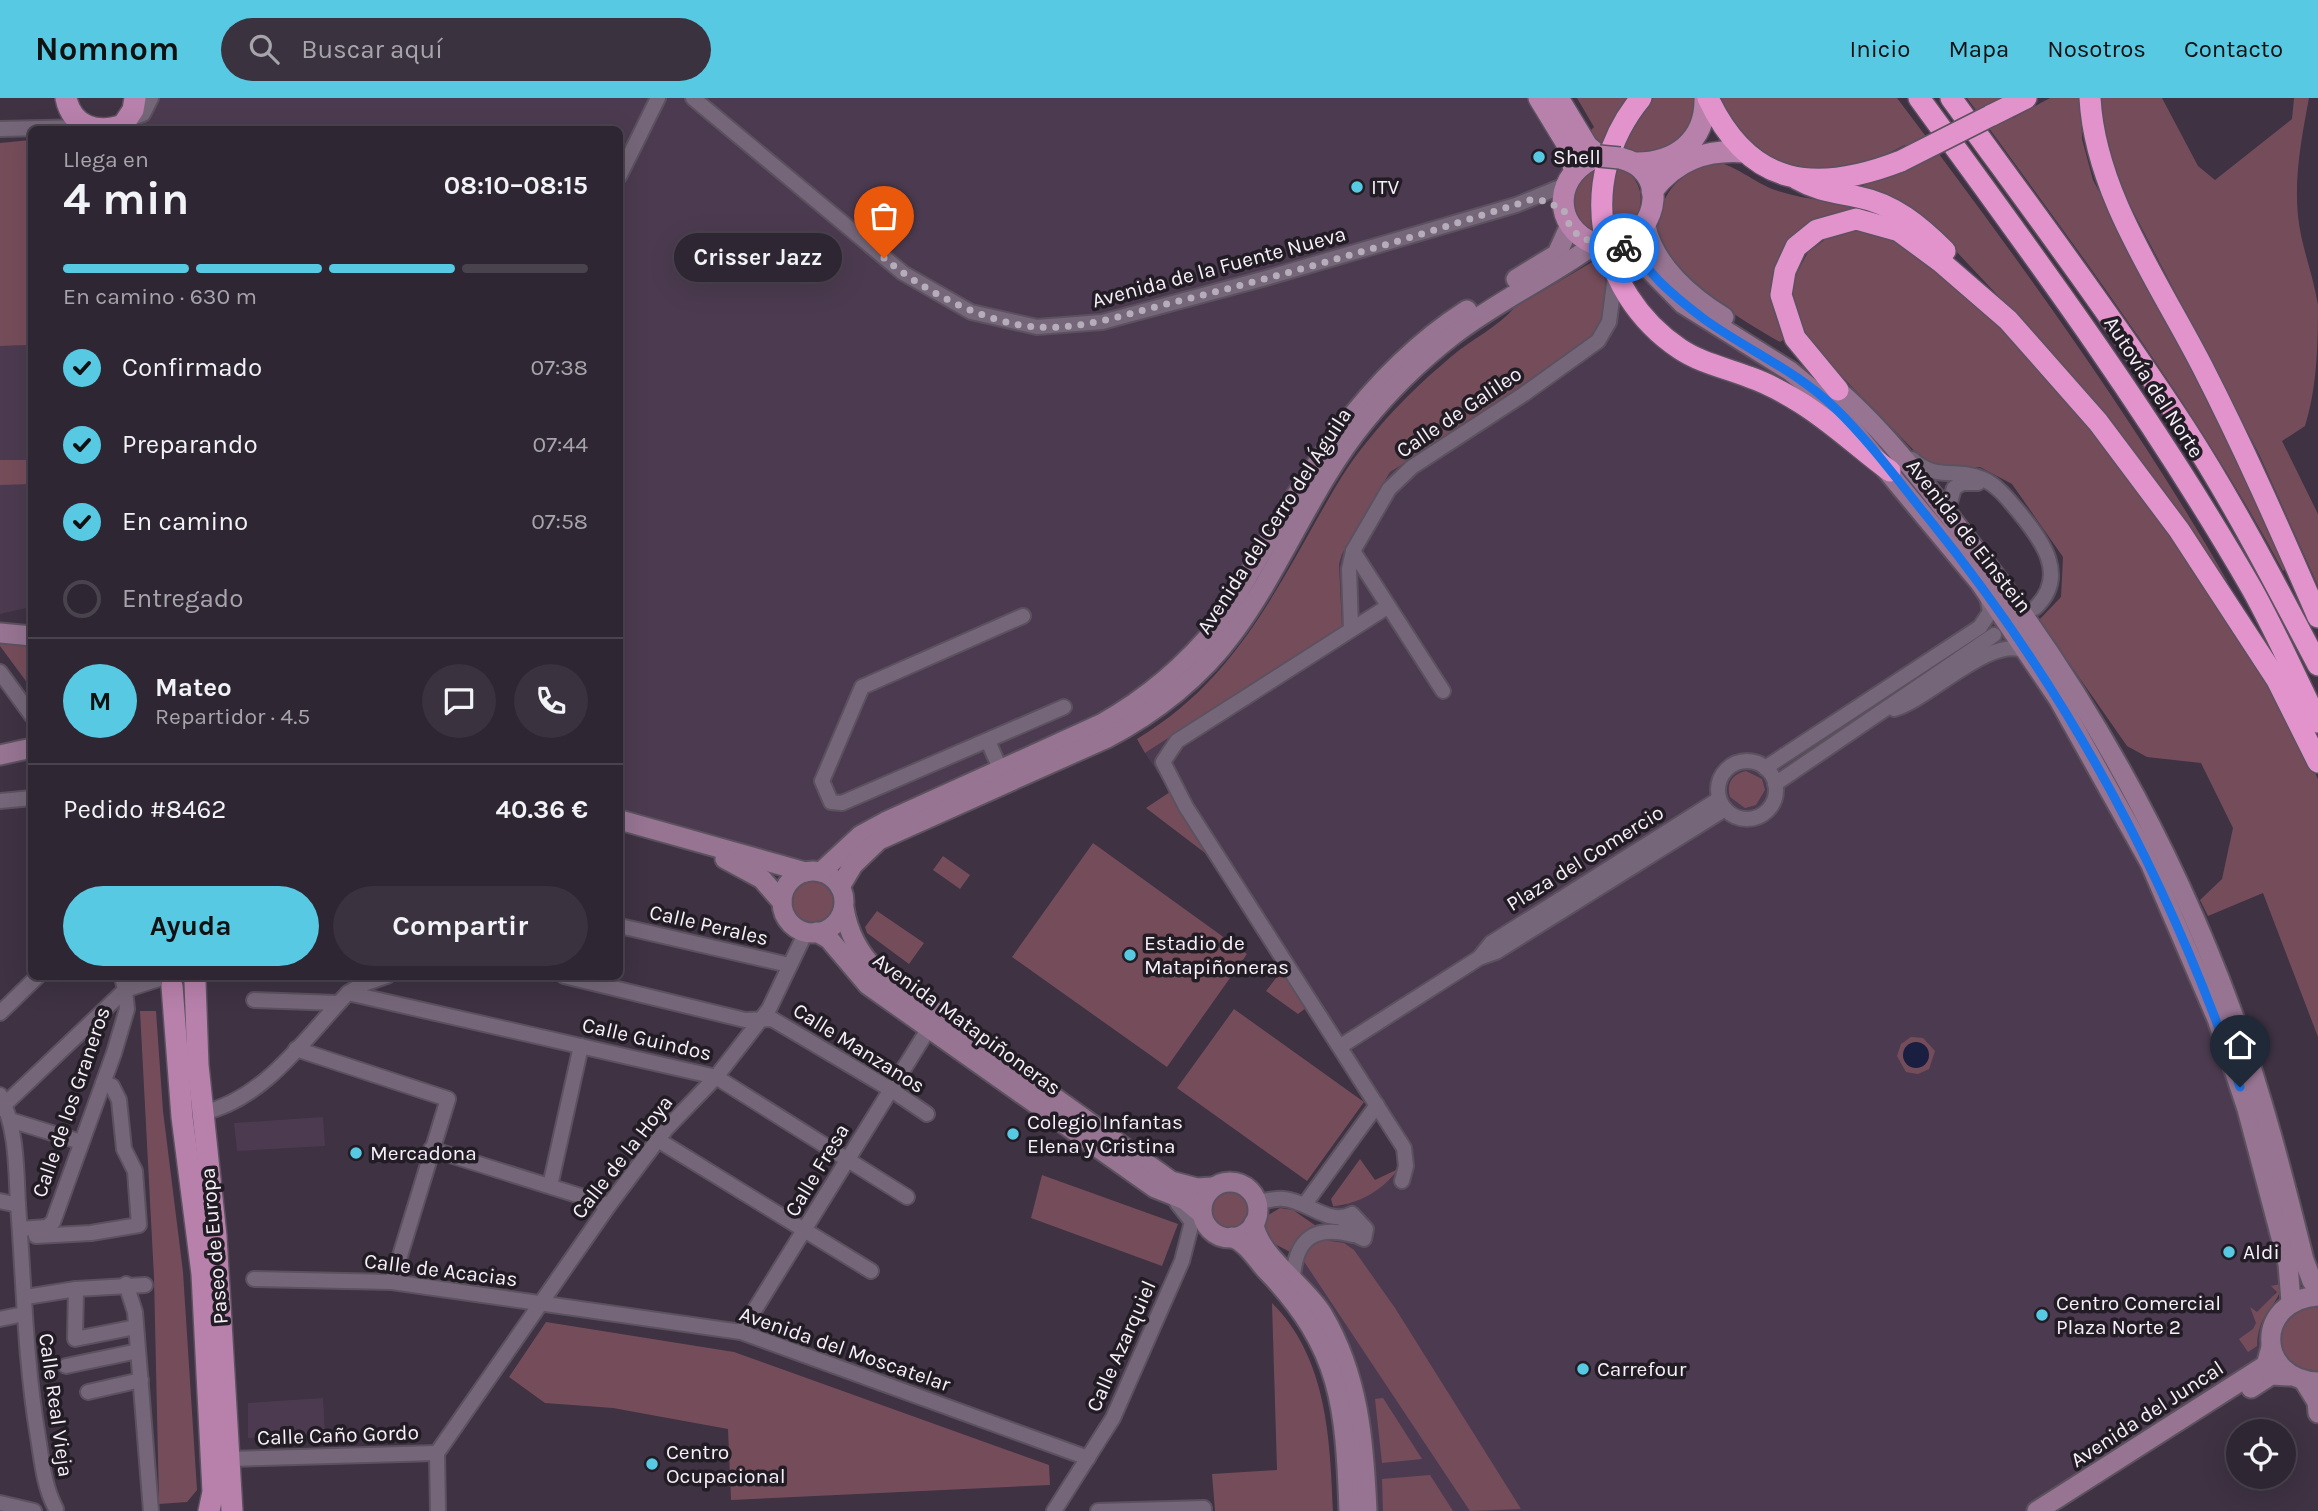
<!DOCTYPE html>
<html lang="es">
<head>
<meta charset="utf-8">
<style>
	:root { --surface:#2e2632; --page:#3a323e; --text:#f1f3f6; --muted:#a7a5ac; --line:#49434d; --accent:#57c9e2 }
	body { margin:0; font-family:Karla,sans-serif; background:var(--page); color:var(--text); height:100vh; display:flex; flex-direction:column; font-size:26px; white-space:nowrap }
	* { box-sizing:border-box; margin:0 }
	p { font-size:23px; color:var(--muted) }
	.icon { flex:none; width:38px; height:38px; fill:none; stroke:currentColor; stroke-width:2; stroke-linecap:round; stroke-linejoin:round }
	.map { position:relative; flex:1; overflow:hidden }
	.drawer { position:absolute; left:28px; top:28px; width:595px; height:854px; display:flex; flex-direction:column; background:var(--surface); border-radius:10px; box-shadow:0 7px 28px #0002,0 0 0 2px var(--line) }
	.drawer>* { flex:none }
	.buttons { position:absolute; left:2226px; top:1321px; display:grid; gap:14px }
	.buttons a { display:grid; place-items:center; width:70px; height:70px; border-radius:50%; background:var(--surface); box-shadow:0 7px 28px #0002,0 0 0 2px var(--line); font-size:35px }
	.pin { position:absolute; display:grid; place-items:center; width:60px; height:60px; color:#fff; margin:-72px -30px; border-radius:50% 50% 50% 0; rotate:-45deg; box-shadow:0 0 7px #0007 }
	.pin .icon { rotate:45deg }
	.courier { position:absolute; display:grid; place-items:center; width:70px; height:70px; margin:-35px; border:5px solid #1a73e8; border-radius:50%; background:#fff; color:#222; box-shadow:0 2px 9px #0007 }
	.bubble { position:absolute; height:49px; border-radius:24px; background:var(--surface); box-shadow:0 7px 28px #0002,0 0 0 2px var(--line); font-size:23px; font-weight:700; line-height:49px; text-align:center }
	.headline em { font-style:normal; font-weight:700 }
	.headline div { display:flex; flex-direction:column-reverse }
	.headline { display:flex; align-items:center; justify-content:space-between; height:119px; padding:0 35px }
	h1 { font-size:46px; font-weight:700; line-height:52px }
	.bar { display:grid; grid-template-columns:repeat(4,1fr); gap:10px 7px; align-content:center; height:84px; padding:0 35px }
	.bar i { height:9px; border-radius:5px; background:var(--line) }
	.bar .on { background:var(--accent) }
	.bar p { grid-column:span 4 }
	.line { display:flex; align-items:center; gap:18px; padding:0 35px; border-top:2px solid var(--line) }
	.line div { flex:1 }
	.round { display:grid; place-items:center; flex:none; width:74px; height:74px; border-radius:37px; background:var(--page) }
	ol { padding:0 35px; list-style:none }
	li { display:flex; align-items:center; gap:21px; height:77px }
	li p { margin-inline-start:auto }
	li .icon { padding:7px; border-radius:50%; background:var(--accent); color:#111; stroke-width:4 }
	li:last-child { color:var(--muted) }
	li i { width:38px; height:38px; border:4px solid var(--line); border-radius:50% }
	.button { display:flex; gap:14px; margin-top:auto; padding:14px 35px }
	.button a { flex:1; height:80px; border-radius:42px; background:var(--accent); color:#111; font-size:28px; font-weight:700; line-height:80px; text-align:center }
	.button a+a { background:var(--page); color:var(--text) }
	header { display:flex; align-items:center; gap:42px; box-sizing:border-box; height:98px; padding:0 35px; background:var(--accent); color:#111 }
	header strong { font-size:33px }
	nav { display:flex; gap:38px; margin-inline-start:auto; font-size:24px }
	.search { width:490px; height:63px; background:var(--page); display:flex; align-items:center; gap:18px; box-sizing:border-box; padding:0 24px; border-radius:38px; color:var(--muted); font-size:26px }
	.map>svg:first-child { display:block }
	.built { fill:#4c3b50 }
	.green { fill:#754d5a }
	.water { fill:#1a1e40 }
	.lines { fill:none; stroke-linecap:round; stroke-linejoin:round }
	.street-casing { stroke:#5c515f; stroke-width:18 }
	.secondary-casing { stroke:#5c515f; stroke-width:23 }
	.primary-casing { stroke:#5c515f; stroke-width:24 }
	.highway-casing { stroke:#5c515f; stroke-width:24 }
	.street { stroke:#756779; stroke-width:14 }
	.secondary { stroke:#967492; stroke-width:19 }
	.primary { stroke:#b781ab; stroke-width:21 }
	.highway { stroke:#e393cc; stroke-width:21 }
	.primary-bridge-casing { stroke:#5c515f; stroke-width:24; stroke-linecap:butt }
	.highway-bridge-casing { stroke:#5c515f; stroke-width:24; stroke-linecap:butt }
	.primary-bridge { stroke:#b781ab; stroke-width:21 }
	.highway-bridge { stroke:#e393cc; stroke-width:21 }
	.done { stroke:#b6adba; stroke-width:7; stroke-dasharray:0 12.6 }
	.route { stroke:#1a73e8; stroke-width:9 }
	.poi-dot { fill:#57c9e2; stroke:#221c24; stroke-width:2.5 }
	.labels { text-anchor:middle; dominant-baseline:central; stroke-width:7; stroke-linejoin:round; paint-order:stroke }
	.poi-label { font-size:21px; fill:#f7effa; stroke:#221c24; text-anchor:start }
	.street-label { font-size:21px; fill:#f7effa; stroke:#221c24 }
</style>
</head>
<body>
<header>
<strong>Nomnom</strong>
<div class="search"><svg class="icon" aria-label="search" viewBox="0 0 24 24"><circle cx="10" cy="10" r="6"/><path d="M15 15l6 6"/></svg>Buscar aquí</div>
<nav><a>Inicio</a><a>Mapa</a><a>Nosotros</a><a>Contacto</a></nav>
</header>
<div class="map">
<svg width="2318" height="1413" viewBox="0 0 2318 1413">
	<rect width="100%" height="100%" fill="#3e3243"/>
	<g class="built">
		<polygon points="135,0 1539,0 1570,51 1557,156 1441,229 1221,524 1163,584 821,774 620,722 620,32 120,32"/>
		<polygon points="1595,146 1607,149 1790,273 2004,517 2182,835 2288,1166 2261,1225 2260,1261 2036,1413 1367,1413 1293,1179 1301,1159 1323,1142 1332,1141 1333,1108 1343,1108 1391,1081 1400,1067 1399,1051 1145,655 1342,528 1339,466 1342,456 1390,374 1522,292 1610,200"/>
		<polygon points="32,247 31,492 26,510 0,516 0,248"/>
		<polygon points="323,1019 325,1048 237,1053 234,1025"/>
		<polygon points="323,1300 325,1337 248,1340 248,1305"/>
	</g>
	<g class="green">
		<polygon points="1577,0 1630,0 1603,50 1588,35 1594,29"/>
		<path d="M1653,0H1695L1696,22C1675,49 1658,66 1622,52L1627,37Z"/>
		<path d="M1718,0H1897C2015,157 2131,315 2229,486L2105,317L2052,255L1938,134L1863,93L1864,86L1917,66L1905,47L1856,71H1793L1762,58L1741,38Z"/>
		<path d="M1967,0H2000L2013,20L2050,0H2081L2082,41L2093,82L2149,186L2289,468L2283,473C2193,305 2079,154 1967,0Z"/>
		<path d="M2101,0H2162L2198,68L2215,82L2292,21L2294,0H2309C2302,37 2294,79 2298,118C2301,148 2313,176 2318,207C2318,247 2317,290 2305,328L2282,343L2318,416V488L2259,356L2121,90L2100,26Z"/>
		<polygon points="31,42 31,247 0,248 0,45"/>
		<path d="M1711,63C1736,66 1752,84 1775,92C1806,103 1840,103 1873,109L1872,114L1848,112L1822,120L1773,200L1777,223L1786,240L1780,244C1734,218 1691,189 1657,148C1658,100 1668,83 1711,63Z"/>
		<polygon points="1597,66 1592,88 1592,134 1573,118 1574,83"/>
		<path d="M1615,66C1650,81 1649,122 1614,137L1609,111Z"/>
		<polygon points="1876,132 1927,163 2011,236 2116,360 2252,549 2318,681 2318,939 2263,795 2208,818 2200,802 2222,781 2233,730 2201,665 2147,659 2127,648 2039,522 2061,499 2063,459 2012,386 1980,369 1930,369 1814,250 1794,219 1792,184 1808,154 1837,133"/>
		<path d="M1599,160L1610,200L1594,241L1522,292L1390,374L1342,456L1339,466L1342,528L1145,655L1137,641C1227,586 1267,510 1317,421C1332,395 1346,369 1366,345C1391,313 1421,284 1452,258C1472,241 1498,229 1515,209Z"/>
		<polygon points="0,362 31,362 31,386 0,387"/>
		<polygon points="0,544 31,549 31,590 0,548"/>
		<path d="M1746,673L1762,681L1765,692L1756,707L1745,710L1730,699C1726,686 1732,676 1746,673Z"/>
		<polygon points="1170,694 1209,758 1146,710"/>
		<polygon points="1093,745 1247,856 1167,969 1012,859"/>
		<polygon points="943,758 970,777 960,791 933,772"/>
		<circle cx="813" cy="804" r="23"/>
		<polygon points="877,813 924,845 909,866 867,835 865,829"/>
		<polygon points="1284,876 1306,910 1298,916 1266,893 1276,880"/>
		<polygon points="1234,911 1364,1004 1307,1083 1177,990"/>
		<polygon points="140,913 156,913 163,1013 183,1174 197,1392 187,1404 159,1406 154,1179"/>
		<polygon points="1911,939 1923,940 1935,953 1929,971 1918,976 1906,974 1897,958 1901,946"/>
		<path d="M1360,1061L1375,1082L1398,1071C1385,1091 1357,1107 1333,1108L1331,1101Z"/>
		<polygon points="1042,1077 1178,1126 1162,1168 1031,1120"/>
		<circle cx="1230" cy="1111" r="21"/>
		<polygon points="1280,1110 1293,1112 1319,1130 1300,1139 1292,1155 1269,1143 1260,1122"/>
		<polygon points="1323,1142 1344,1145 1354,1152 1395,1210 1521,1411 1470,1413 1301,1159 1312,1145"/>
		<path d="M2281,1186C2281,1207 2257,1214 2257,1248L2248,1254L2239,1241L2253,1231L2256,1225L2250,1209L2257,1214L2277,1194L2271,1188Z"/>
		<path d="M1272,1205C1327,1260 1330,1340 1333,1413H1215L1212,1376L1277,1372Z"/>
		<path d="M2311,1208H2318V1276L2310,1277L2282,1259C2277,1228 2282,1219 2311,1208Z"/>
		<polygon points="546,1224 734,1254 1049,1367 1050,1387 731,1402 728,1331 613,1310 545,1305 509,1279"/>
		<polygon points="1383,1300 1422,1361 1382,1365 1375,1301"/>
		<polygon points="1430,1377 1453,1413 1383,1413 1382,1381"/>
	</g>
	<circle class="water" cx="1916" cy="957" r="13"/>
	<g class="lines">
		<defs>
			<g id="street">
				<polyline points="693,0 903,175 971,214 1037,229 1102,224 1266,180 1516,107 1565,87"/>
				<polyline points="127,22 143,16 151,0"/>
				<polyline points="0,31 84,29"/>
				<polyline points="620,77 658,0"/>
				<path d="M1912,361C1937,384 1956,369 1983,381C1997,387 2008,401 2018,413C2042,442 2069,478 2035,510"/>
				<polyline points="1947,415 1954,390 1962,385 1978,385"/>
				<polyline points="1353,453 1443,593"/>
				<polyline points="1387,509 1177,643 1163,664 1186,709 1404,1050 1406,1068 1402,1083"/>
				<polyline points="1023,518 862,589 822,683 831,704 842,705 1064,609"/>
				<polyline points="1351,530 1349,471 1353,453 1389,391 1412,369 1524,296 1598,243 1609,224 1615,178"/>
				<polyline points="0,574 32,618"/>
				<path d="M1894,611C1930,601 1993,534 2027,554"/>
				<polyline points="988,643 1001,673"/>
				<circle cx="1747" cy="692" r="29"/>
				<polyline points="1765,670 1980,529 1990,514 1987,498"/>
				<polyline points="1775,686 1994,537"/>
				<polyline points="0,703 32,700"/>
				<polyline points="620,828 789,867"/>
				<polyline points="1479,860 1491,845 1719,701"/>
				<polyline points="564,878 745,922 772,921 890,991 927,1016"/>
				<polyline points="348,895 716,979 907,1099"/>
				<polyline points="254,902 338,905"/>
				<polyline points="0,915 38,878"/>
				<polyline points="1341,948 1479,860 1496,854 1725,711"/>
				<polyline points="296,951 448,1001 392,1184"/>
				<path d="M0,997C17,1031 16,1069 18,1107C24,1185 25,1262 38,1339C42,1364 44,1389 56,1411"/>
				<polyline points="0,1011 125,892 122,878"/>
				<path d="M202,1015C265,1001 305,940 348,895L361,887L387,878"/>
				<polyline points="10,1022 81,1044"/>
				<polyline points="658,1042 871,1173"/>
				<polyline points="431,1051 609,1107"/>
				<polyline points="550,1088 581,948"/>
				<polyline points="0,1103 18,1107"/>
				<path d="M1257,1104C1265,1103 1276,1100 1284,1101C1308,1103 1329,1128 1352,1116L1366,1131L1364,1141C1354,1137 1344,1131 1345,1120"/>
				<polyline points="1305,1106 1377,1007"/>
				<polyline points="20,1131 47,1129 53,1124 114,955 127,911 125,892 165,879"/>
				<polyline points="36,1138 91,1135 139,1127 135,1073 124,1051 119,1002 112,988 103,985"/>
				<path d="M1293,1179C1296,1140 1315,1127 1353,1137"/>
				<polyline points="254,1181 392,1184 741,1234 1088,1360"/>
				<polyline points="126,1186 135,1214 151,1413"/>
				<polyline points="76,1191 75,1241 136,1229"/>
				<polyline points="26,1199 76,1191 145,1187"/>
				<polyline points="0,1221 24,1216"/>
				<polyline points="741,1234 929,930"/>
				<polyline points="66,1268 138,1253"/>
				<polyline points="88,1294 141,1282"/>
				<polyline points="437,1355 609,1107 666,1031 716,979 769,911 806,834"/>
				<polyline points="437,1355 438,1413"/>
				<polyline points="228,1361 437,1355"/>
				<polyline points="0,1405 34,1413"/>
				<polyline points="1054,1413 1113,1320 1182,1163 1192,1124 1177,1105"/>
				<polyline points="1098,1413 1204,1410 1204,1413"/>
			</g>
			<g id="secondary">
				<path d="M1646,128C1654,167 1691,199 1724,219"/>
				<polyline points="1617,148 1633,155 1683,206 1790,273 1835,310 1980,485 2059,602 2150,765 2217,921 2247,1011 2288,1166 2291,1204"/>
				<polyline points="1516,181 1557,156 1570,127"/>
				<path d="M1827,283C1881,327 1925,386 1967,441C2079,584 2169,742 2232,914C2262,995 2283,1078 2304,1162L2312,1183L2318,1189"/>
				<polyline points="0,535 32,538"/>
				<polyline points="0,657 32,650"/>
				<polyline points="620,722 805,774"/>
				<polyline points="725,761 762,781 782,804"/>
				<circle cx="813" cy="804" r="31"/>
				<path d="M821,774L861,737L885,724L1101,626C1148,600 1187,566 1221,524C1289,409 1351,286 1467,212"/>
				<path d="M840,789L853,767L879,742L1107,640C1155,615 1201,579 1233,535C1282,469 1312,387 1365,323C1390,292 1420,263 1452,238C1497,203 1550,179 1595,146"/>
				<path d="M844,810C848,834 858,854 875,871L1171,1083L1197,1090L1213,1089"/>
				<polyline points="817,834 829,841 868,887 1155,1090 1185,1102 1202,1116"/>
				<circle cx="1230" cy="1112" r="28"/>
				<path d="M1254,1125C1257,1157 1306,1188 1323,1217C1359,1278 1364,1344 1367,1413"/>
				<path d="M1232,1139C1248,1146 1255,1160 1266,1172C1342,1251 1345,1309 1349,1413"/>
				<path d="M2318,1198C2255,1202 2255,1281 2318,1284"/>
				<polyline points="2304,1283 2317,1304 2318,1315"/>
				<polyline points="2251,1290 2271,1277 2290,1278"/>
				<polyline points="2037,1413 2266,1267 2271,1249"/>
			</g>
			<g id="primary">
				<path d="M66,0C72,29 97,36 123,27L133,12L135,0"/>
				<polyline points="1539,0 1570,51 1574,72"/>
				<polyline points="1558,0 1587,48 1599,58"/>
				<path d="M1634,65C1675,66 1706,43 1705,0"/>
				<path d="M1652,93C1676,62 1706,51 1745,54"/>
				<path d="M1595,146C1550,128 1554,74 1599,58"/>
				<path d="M1617,148C1661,131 1668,71 1620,60"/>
				<polyline points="195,884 198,967 216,1138 232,1413"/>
				<polyline points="172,888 182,1019 202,1176 213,1394 209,1413"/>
			</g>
			<g id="highway">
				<path d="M1641,0C1575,80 1595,194 1680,251C1701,265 1726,270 1749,279C1767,285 1785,295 1801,305C1833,325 1860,351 1890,373"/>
				<path d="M1708,0C1750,90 1816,96 1901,63"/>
				<path d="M1919,0C2036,160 2153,319 2252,491C2276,534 2296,580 2318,624"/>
				<path d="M1951,0C2030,109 2111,217 2185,330C2234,406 2276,487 2318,567"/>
				<path d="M2090,0C2095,95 2159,184 2202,268C2244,350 2281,434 2318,519"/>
				<polyline points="1990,18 2026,0"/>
				<path d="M1797,81C1818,93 1835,94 1858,99C1894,106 1920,128 1945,153"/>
				<polyline points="1838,292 1795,240 1781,197 1785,173 1796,149 1817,132 1856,121 1899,133 1941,164 2008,222 2098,324 2179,432 2277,582 2318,664"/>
			</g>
		</defs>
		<use href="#street" class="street-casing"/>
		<use href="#secondary" class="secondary-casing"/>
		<use href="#primary" class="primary-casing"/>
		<use href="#highway" class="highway-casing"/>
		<use href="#street" class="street"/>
		<use href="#secondary" class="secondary"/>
		<use href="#primary" class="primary"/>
		<use href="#highway" class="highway"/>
		<defs>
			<g id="primary-bridge">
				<polyline points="1599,58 1620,60"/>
				<polyline points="1595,146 1617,148"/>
			</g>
			<polyline id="highway-bridge" points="1901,63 1990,18"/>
		</defs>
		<use href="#primary-bridge" class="primary-bridge-casing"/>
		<use href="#highway-bridge" class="highway-bridge-casing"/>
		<use href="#primary-bridge" class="primary-bridge"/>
		<use href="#highway-bridge" class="highway-bridge"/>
	</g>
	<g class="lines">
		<path class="done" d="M884,160C923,193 986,226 1037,229C1087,232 1135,213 1183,202C1300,173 1415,139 1530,102L1545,103L1564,112C1573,149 1597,142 1624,150"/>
		<path class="route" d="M1624,150C1638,158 1648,171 1659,183C1673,197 1688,209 1704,221C1747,252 1796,272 1836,311C1870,344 1899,384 1929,421C2067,591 2169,781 2240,989"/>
	</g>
	<g class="poi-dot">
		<circle cx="1539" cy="59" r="7"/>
		<circle cx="1357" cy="89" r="7"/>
		<circle cx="1130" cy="857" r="7"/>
		<circle cx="1013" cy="1036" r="7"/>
		<circle cx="356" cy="1055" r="7"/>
		<circle cx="2229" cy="1154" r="7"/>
		<circle cx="2042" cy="1217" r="7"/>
		<circle cx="1583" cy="1271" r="7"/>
		<circle cx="652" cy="1366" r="7"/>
	</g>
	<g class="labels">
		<g class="poi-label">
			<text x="1553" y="59">Shell</text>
			<text x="1371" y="89">ITV</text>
			<text x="1144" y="845">Estadio de<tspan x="1144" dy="24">Matapiñoneras</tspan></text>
			<text x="1027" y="1024">Colegio Infantas<tspan x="1027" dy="24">Elena y Cristina</tspan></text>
			<text x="370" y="1055">Mercadona</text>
			<text x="2243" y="1154">Aldi</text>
			<text x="2056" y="1205">Centro Comercial<tspan x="2056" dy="24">Plaza Norte 2</tspan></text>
			<text x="1597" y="1271">Carrefour</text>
			<text x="666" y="1354">Centro<tspan x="666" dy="24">Ocupacional</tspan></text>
		</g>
		<g class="street-label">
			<text transform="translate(1219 169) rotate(-15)">Avenida de la Fuente Nueva</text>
			<text transform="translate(2154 289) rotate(57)">Autovía del Norte</text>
			<text transform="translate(1459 314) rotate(-34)">Calle de Galileo</text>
			<text transform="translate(1274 423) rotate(-57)">Avenida del Cerro del Águila</text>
			<text transform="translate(1969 438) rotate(52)">Avenida de Einstein</text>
			<text transform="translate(1585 760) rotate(-32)">Plaza del Comercio</text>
			<text transform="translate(709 827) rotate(13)">Calle Perales</text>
			<text transform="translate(967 926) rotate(36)">Avenida Matapiñoneras</text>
			<text transform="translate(647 941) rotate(13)">Calle Guindos</text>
			<text transform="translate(859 950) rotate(32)">Calle Manzanos</text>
			<text transform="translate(71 1004) rotate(-71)">Calle de los Graneros</text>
			<text transform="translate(622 1059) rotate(-52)">Calle de la Hoya</text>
			<text transform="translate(817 1072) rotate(-59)">Calle Fresa</text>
			<text transform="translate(214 1148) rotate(-95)">Paseo de Europa</text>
			<text transform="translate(441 1172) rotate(7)">Calle de Acacias</text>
			<text transform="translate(1121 1248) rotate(-66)">Calle Azarquiel</text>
			<text transform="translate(845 1251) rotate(19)">Avenida del Moscatelar</text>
			<text transform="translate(56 1307) rotate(82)">Calle Real Vieja</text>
			<text transform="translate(2147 1316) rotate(-33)">Avenida del Juncal</text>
			<text transform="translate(338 1337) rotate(-2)">Calle Caño Gordo</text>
		</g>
	</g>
</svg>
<div class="buttons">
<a><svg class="icon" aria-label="locate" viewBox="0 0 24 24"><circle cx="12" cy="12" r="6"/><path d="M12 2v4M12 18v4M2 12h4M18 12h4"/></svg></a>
</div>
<div class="pin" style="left:884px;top:160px;background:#ea580c"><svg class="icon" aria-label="bag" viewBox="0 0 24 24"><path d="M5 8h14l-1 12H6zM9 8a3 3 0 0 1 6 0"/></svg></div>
<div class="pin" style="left:2240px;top:989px;background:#1f2937"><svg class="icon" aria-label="home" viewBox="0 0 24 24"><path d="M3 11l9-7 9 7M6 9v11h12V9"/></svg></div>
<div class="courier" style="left:1624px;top:150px"><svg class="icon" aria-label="bike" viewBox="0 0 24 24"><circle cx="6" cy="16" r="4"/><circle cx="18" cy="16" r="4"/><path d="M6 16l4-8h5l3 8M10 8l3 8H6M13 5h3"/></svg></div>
<div class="bubble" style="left:674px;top:135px;width:168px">Crisser Jazz</div>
<section class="drawer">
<div class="headline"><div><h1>4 min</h1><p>Llega en</p></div><em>08:10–08:15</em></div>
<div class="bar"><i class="on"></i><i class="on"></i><i class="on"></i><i></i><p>En camino · 630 m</p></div>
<ol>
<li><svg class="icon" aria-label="check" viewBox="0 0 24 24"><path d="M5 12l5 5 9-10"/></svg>Confirmado<p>07:38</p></li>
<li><svg class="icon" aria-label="check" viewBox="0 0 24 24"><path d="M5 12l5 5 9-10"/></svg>Preparando<p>07:44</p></li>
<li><svg class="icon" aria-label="check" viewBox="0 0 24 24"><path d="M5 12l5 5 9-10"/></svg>En camino<p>07:58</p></li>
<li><i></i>Entregado</li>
</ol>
<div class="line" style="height:126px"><b class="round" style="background:var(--accent);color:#111">M</b><div><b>Mateo</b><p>Repartidor · 4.5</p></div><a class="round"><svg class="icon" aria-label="chat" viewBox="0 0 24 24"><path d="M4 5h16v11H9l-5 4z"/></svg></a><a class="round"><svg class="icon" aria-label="phone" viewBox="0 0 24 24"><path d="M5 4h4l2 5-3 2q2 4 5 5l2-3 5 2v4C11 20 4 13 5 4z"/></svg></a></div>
<div class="line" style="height:91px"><div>Pedido #8462</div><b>40.36 €</b></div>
<div class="button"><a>Ayuda</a><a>Compartir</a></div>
</section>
</div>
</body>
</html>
